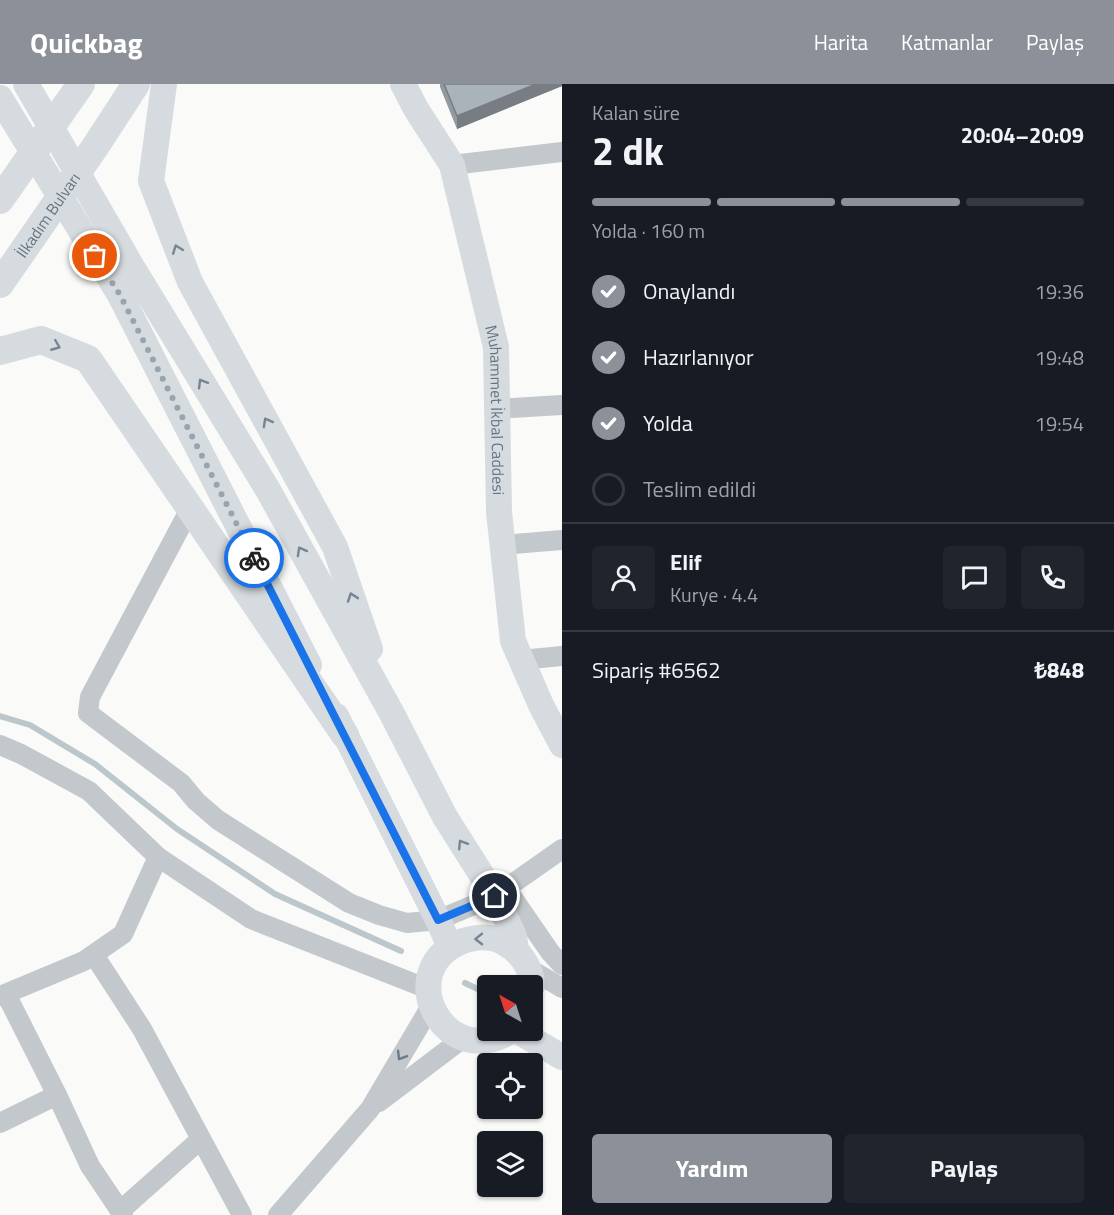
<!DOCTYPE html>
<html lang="tr">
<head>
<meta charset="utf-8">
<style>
	:root { --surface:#171b24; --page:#20242c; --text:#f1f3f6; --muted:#9ea1a6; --line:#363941; --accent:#8c9099 }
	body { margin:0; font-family:"Titillium Web",sans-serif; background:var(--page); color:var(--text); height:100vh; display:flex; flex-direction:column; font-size:22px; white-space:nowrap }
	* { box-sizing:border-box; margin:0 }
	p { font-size:20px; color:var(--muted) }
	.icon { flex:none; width:33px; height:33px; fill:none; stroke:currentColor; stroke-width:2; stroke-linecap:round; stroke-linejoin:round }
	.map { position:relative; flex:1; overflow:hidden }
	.details { display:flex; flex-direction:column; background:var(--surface); width:552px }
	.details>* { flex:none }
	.needle { width:39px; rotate:321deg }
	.tools { position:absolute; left:477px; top:891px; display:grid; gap:12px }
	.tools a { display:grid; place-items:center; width:66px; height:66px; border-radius:6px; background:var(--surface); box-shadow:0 2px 4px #0004; font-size:30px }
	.pin { position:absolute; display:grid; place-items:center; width:51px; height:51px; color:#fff; margin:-26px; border:3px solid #fff; border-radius:50%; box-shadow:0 2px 6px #0007 }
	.courier { position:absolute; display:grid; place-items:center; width:60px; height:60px; margin:-30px; border:4px solid #1a73e8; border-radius:50%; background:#fff; color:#222; box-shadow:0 2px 8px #0007 }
	.head em { font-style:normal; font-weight:700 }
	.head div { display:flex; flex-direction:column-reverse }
	.head { display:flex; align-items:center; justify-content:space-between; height:102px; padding:0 30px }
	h1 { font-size:39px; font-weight:700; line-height:45px }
	.bar { display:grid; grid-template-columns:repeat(4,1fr); gap:9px 6px; align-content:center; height:72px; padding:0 30px }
	.bar i { height:8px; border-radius:4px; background:var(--line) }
	.bar .active { background:var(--accent) }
	.bar p { grid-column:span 4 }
	.line { display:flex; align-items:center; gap:15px; padding:0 30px; border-top:2px solid var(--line) }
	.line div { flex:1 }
	.round { display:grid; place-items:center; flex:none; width:63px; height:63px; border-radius:6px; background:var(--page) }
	ol { padding:0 30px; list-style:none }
	li { display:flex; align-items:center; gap:18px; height:66px }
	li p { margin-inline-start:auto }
	li .icon { padding:6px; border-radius:50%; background:var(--accent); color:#fff; stroke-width:4 }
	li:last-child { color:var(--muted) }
	li i { width:33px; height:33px; border:3px solid var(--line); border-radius:50% }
	.action { display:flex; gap:12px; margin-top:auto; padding:12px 30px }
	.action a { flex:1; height:69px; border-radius:6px; background:var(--accent); color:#fff; font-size:24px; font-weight:700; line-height:69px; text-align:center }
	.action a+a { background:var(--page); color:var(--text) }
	header { display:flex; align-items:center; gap:36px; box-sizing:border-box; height:84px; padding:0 30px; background:var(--accent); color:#fff }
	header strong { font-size:28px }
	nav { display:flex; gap:33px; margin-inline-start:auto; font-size:21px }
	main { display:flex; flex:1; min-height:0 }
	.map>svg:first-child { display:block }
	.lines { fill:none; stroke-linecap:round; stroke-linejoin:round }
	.stream { stroke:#bbc7cb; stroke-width:6 }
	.minor { stroke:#c3c8cc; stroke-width:20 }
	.major { stroke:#d6dbdf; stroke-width:26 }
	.highway { stroke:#d6dbdf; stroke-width:28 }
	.wall { fill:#929a9f }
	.shaded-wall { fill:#777d82 }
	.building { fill:#aab3b9; stroke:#777d82; stroke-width:1.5 }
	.oneway { stroke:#768591 }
	.oneway2 { stroke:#6a7a87 }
	.done { stroke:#99a4ac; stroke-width:6; stroke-dasharray:0 10.8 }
	.route { stroke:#1a73e8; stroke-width:8 }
	.labels { text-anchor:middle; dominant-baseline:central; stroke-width:6; stroke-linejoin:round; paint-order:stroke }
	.street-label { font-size:16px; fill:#657683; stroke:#fff }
</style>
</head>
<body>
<header>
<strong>Quickbag</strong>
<nav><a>Harita</a><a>Katmanlar</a><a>Paylaş</a></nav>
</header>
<main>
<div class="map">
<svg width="562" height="1131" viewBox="0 0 562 1131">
	<rect width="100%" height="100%" fill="#fafaf8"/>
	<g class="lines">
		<g class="stream">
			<polyline points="0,632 30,641 95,680 177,745 275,810 401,867"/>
			<polyline points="465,899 488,910"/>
		</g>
		<g class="minor">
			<polyline points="452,81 562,68"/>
			<polyline points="497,325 562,321"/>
			<polyline points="191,423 90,613 88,629 181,699 196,717 218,736 349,819 379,831 407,839 438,836 495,812 562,765"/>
			<polyline points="503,461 562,456"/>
			<polyline points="521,576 562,572"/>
			<polyline points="0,661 21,670 89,707 158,773 251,835 428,905"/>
			<polyline points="506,804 550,868 562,881"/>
			<polyline points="94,871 142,945 242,1131"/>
			<polyline points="528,884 562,904"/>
			<polyline points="6,910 57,1011 90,1082 123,1131"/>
			<polyline points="0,912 84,877 123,850 158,773"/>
			<polyline points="379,1018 462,955"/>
			<polyline points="0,1039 57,1011"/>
			<polyline points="120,1127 201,1055"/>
			<polyline points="278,1131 370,1025 431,922"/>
		</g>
		<g class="major">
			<polyline points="26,0 132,183 268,406 391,628 445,733 495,812 514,852 516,867"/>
			<polyline points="164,0 151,97 190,198 335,463 370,565"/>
			<path id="s1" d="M403,0L416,25L452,81L496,263L499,428L513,557L541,621L562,661"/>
			<polyline points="0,14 120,211 309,581"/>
			<polyline points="336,632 438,836 450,863"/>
			<path d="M512,946C446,989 393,890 458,859C472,853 489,851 503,858C519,866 532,883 532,902"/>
			<polyline points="516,946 562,973"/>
		</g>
		<g class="highway">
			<polyline points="0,116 81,0"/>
			<path id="s2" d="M0,200L95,63L136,0"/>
			<polyline points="0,267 41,256 88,275 345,651"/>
		</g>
	</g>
	<polygon class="wall" points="440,0 562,0 562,2 457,45 440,3"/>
	<polygon class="shaded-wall" points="536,0 562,0 562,2 457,45 457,32"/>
	<polygon class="building" points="444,0 536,0 457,32"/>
	<defs><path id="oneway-chevron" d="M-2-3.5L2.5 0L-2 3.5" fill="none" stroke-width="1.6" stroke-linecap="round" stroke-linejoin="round" transform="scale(1.5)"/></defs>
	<g class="oneway">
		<use href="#oneway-chevron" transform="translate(177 165) rotate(-111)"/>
		<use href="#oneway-chevron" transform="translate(56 262) rotate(22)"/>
		<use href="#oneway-chevron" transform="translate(202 299) rotate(-121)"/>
		<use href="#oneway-chevron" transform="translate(267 338) rotate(-119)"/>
		<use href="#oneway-chevron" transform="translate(301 467) rotate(-119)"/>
		<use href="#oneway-chevron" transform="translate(352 513) rotate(-109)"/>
		<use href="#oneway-chevron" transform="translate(462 760) rotate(-122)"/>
		<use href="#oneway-chevron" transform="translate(479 855) rotate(179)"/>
	</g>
	<use class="oneway2" href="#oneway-chevron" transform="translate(401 972) rotate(121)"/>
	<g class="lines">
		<polyline class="done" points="95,172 120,211 254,474"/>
		<polyline class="route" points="254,474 438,836 495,812"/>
	</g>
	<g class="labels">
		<g class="street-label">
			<text stroke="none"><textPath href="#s2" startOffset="84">İlkadım Bulvarı</textPath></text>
			<text stroke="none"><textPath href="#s1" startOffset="345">Muhammet İkbal Caddesi</textPath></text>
		</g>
	</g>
</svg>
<div class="tools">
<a><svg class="needle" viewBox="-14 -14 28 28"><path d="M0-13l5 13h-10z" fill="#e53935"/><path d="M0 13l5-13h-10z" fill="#9ea1a6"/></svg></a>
<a><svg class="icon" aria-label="locate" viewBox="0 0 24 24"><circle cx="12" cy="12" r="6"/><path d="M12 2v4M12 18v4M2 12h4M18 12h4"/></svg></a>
<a><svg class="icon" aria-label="layers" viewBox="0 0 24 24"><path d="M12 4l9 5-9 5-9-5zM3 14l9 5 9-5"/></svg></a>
</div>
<div class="pin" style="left:95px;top:172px;background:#ea580c"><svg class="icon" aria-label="bag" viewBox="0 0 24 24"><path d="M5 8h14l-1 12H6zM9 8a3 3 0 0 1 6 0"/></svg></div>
<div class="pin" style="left:495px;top:812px;background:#1f2937"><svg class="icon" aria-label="home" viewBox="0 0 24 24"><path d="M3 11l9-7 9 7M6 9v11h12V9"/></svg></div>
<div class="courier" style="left:254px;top:474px"><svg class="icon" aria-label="bike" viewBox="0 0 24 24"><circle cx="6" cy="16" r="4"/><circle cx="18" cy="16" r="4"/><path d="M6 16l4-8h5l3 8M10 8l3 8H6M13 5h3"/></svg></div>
</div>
<section class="details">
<div class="head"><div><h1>2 dk</h1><p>Kalan süre</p></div><em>20:04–20:09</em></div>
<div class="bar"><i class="active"></i><i class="active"></i><i class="active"></i><i></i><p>Yolda · 160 m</p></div>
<ol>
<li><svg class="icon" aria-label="check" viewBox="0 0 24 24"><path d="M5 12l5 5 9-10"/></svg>Onaylandı<p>19:36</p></li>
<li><svg class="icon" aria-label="check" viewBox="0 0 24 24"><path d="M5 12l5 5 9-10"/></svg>Hazırlanıyor<p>19:48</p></li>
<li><svg class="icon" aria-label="check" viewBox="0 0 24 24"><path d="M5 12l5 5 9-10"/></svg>Yolda<p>19:54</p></li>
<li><i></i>Teslim edildi</li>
</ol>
<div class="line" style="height:108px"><a class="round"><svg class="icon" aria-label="person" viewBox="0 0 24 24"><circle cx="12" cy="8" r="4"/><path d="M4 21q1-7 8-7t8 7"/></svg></a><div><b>Elif</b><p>Kurye · 4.4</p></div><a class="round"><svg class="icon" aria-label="chat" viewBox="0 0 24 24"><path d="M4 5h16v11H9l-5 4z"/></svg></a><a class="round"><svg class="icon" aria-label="phone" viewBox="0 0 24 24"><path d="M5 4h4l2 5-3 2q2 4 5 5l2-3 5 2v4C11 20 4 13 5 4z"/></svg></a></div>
<div class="line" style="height:78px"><div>Sipariş #6562</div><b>₺848</b></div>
<div class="action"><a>Yardım</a><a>Paylaş</a></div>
</section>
</main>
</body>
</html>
